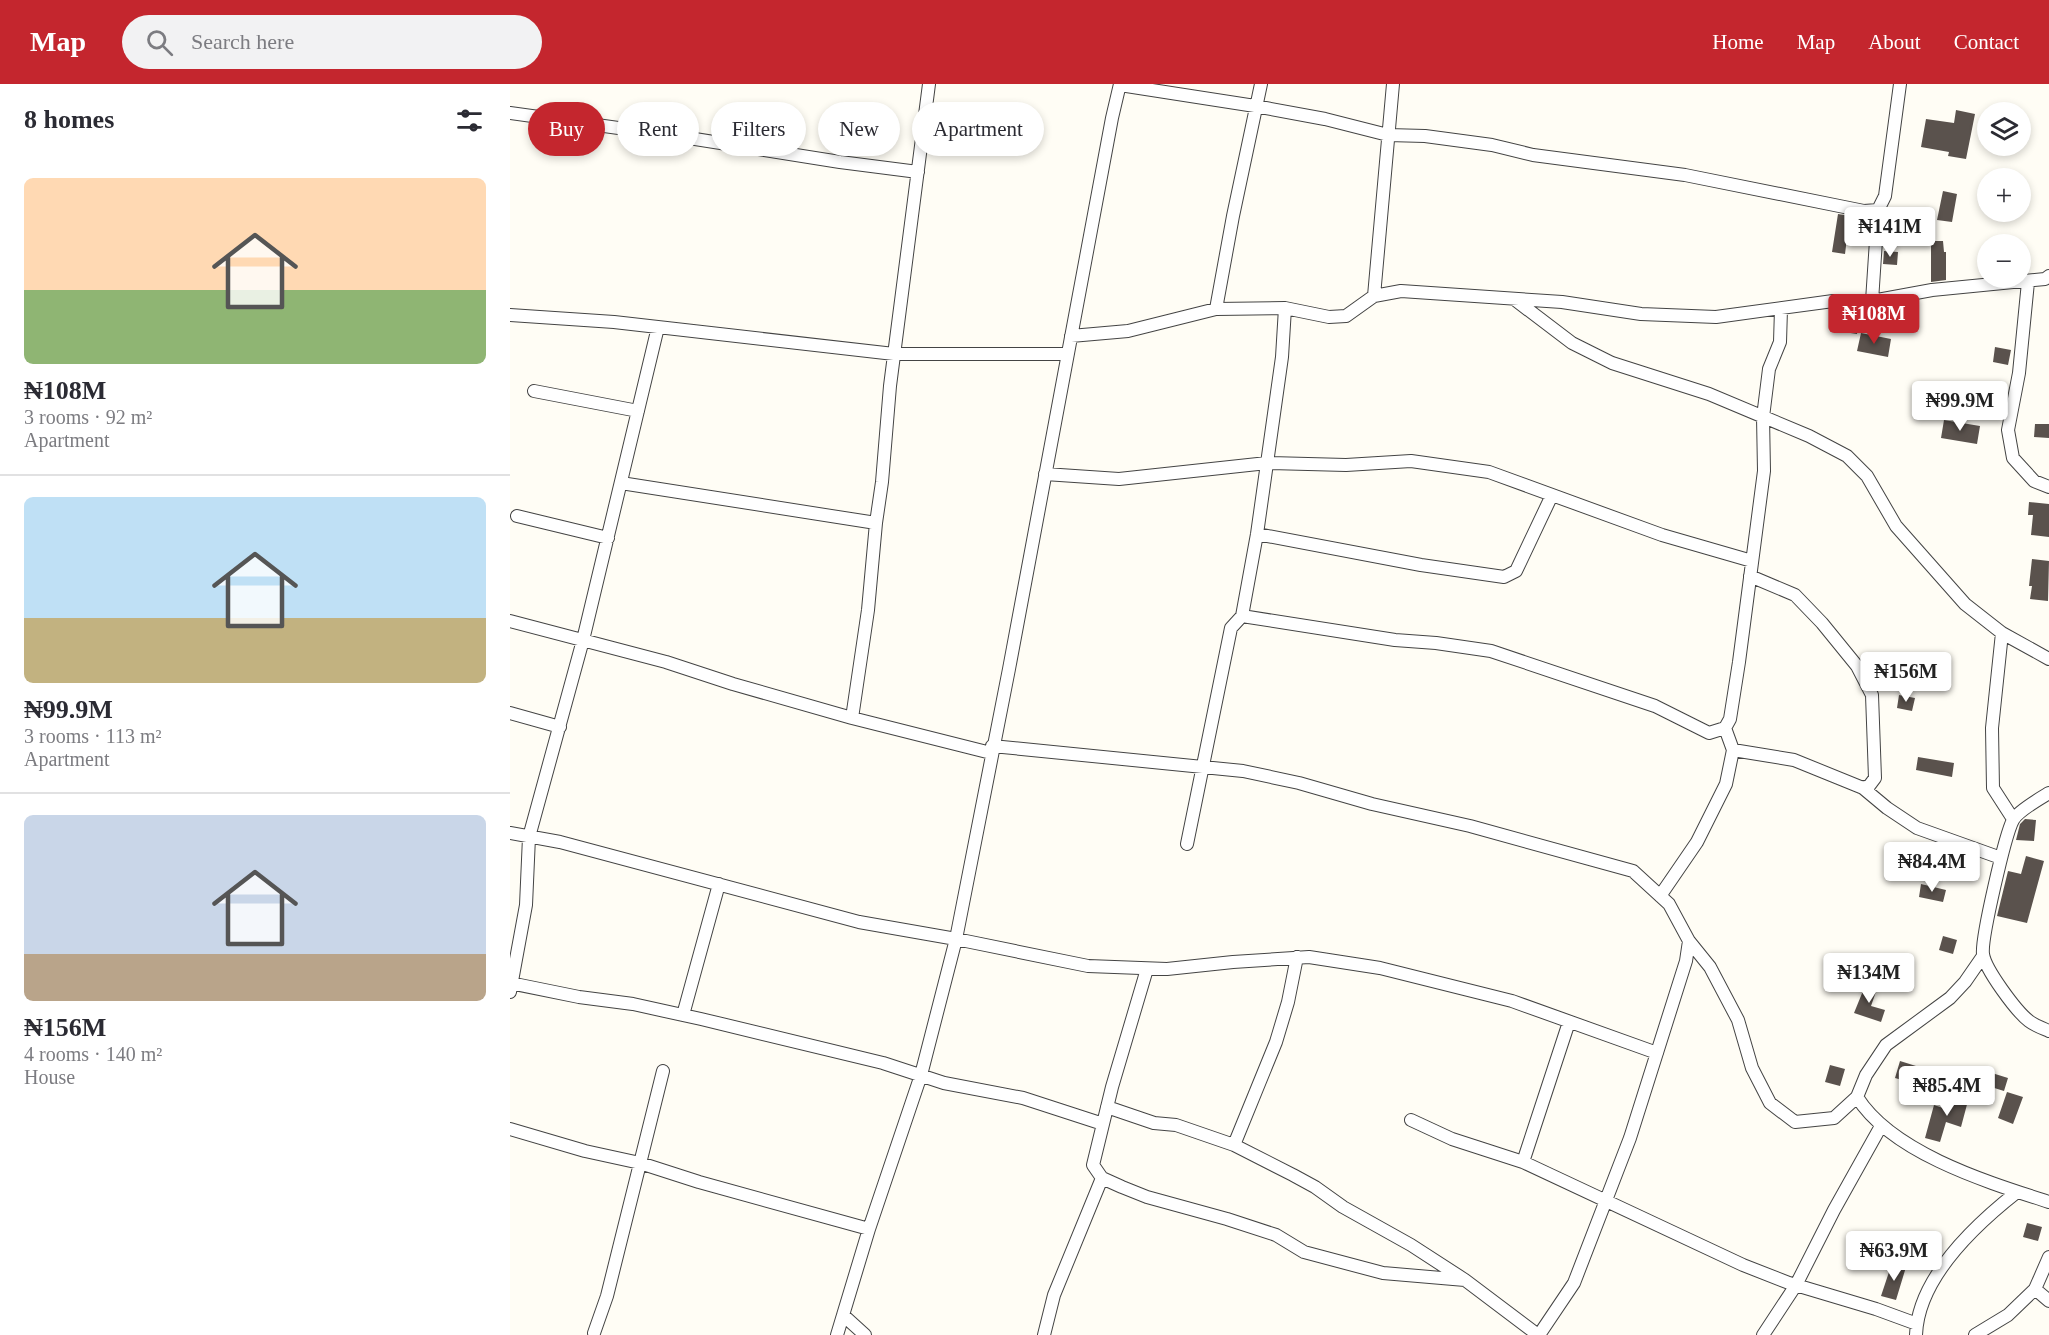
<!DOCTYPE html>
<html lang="en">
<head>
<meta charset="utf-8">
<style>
  body { margin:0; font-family:Georgia,serif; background:#f2f2f3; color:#2b2b33; height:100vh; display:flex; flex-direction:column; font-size:22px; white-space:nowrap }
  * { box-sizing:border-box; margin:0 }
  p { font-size:20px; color:#7c7c81 }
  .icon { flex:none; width:33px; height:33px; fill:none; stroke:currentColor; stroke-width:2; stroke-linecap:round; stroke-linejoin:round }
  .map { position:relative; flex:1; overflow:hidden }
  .panel { display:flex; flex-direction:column; background:#fff; width:510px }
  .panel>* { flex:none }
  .guide { position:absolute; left:18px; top:18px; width:570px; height:54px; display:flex; gap:12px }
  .buttons { position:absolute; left:1467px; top:18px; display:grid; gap:12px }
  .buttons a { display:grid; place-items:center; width:54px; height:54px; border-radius:50%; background:#fff; box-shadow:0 3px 9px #0003; font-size:30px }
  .price { position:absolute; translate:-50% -51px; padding:0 14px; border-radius:6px; background:#fff; color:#222; font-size:20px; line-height:39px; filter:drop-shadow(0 2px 3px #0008) }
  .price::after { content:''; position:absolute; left:50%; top:36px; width:18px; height:14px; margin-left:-9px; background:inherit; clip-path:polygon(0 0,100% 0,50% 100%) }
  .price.selected { background:#c4262e; color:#fff }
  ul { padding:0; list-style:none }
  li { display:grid; align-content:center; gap:12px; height:318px; padding:0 24px }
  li+li { border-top:2px solid #e1e1e2 }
  li span { display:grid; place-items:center; height:186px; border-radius:9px; color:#555 }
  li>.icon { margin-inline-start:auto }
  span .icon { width:108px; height:108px; fill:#fffc; stroke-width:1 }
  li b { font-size:26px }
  h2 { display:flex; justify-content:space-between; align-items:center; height:72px; padding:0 24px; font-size:26px }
  .pill { padding:0 21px; border-radius:27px; background:#fff; box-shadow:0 3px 9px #0003; font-size:21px; line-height:54px }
  .pill.selected { background:#c4262e; color:#fff }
  header { display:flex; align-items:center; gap:36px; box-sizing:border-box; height:84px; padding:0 30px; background:#c4262e; color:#fff }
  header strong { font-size:28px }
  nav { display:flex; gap:33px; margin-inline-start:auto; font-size:21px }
  .search { width:420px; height:54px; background:#f2f2f3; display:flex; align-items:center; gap:15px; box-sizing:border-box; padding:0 21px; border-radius:33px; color:#7c7c81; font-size:22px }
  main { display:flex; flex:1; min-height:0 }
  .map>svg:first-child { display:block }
  .building { fill:#5a524d }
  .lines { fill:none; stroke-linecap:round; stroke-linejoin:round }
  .street-casing { stroke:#444; stroke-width:14 }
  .street { stroke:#fff; stroke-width:12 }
</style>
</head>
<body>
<header>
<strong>Map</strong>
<div class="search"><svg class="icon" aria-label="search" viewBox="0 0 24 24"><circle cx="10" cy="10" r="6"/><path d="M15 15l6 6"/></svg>Search here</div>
<nav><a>Home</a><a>Map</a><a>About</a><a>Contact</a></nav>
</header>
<main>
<section class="panel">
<h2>8 homes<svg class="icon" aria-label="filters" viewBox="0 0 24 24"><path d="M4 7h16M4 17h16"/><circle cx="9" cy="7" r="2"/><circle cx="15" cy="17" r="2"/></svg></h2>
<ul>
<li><span style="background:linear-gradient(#ffd9b3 60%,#8fb573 0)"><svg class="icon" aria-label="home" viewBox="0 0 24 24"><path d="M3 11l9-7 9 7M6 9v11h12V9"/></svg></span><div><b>₦108M</b><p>3 rooms · 92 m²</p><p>Apartment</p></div></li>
<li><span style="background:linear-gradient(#bfe0f5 65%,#c2b280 0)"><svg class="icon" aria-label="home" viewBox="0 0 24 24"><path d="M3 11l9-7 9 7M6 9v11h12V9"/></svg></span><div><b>₦99.9M</b><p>3 rooms · 113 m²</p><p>Apartment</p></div></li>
<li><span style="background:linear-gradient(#c9d6e8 75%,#b9a48a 0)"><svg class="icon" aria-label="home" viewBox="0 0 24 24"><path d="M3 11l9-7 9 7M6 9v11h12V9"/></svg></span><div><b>₦156M</b><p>4 rooms · 140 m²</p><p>House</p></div></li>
</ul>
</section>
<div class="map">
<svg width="1539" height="1251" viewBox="0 0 1539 1251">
  <rect width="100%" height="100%" fill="#fffdf5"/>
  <path class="building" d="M1446,26l19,4 -9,45 -18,-3 1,-4 -28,-5 5,-28 28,4z
    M1433,107l14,3 -5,28 -15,-2z
    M1328,130l31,5 -2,23 -20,-4 -2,16 -13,-2z
    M1394,139l13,1 -2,17 -12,-1z
    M1421,157h12l1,11h2v28l-15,2z
    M1374,167l14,1 -1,13 -14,-1z
    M1337,234l12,2 -2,14 -13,-2z
    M1351,249l30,6 -3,18 -31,-6z
    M1485,263l16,3 -3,15 -15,-3z
    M1434,336l36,6 -3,18 -36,-6z
    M1525,340h14v14l-15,-1z
    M1519,418l20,2v33l-18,-2 2,-20h-5z
    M1522,475l17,2 -1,40 -18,-2 2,-13h-3z
    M1389,611l16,3 -3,13 -15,-3z
    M1408,673l36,6 -2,14 -36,-7z
    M1515,735l11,1 -2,21 -18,-1 4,-16z
    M1516,772l18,5 -17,62 -30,-7 11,-45 13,3z
    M1394,778l22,5 -3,13 -22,-5z
    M1411,800l25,6 -3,12 -24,-5z
    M1433,852l14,4 -4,14 -14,-4z
    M1357,897l11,5 -7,20 14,4 -4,12 -27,-9z
    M1390,977l32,10 -5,16 -32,-9z
    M1320,981l15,4 -5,17 -15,-4z
    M1469,985l29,9 -4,13 -29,-9z
    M1444,1008l15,5 -8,30 -15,-5 -6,20 -15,-4 9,-33 15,5z
    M1497,1008l16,5 -10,27 -15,-6z
    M1517,1139l15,4 -4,14 -15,-4z
    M1382,1179l14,4 -10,33 -15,-4z"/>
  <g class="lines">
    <defs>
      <path id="street" d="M610,1l135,21 70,13 63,16 37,1 67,9 41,10 152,20 179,36 14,-1
        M0,29l166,23 164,26 78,10
        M1518,198l-9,91 -11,57 5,28 21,23 15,6
        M864,212l19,-212
        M1004,215l58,44 40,20 97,31 100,42 38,20 20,20 29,50 69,78 37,29 47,26
        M1362,217l6,-91 7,-14 15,-112
        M706,225l17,-93 28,-132
        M0,231l104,7 280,32h174
        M561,252l57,-5 88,-22 69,-1 44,9 17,-1 28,-20 27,-5 161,11 79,12 75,3 117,-16h39l60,-11 113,-11 4,-3
        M24,307l104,20
        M535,390l74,5 148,-16 79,2 65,-4 78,11 173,63 90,26
        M111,399l255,40 6,-41 8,-96 39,-302
        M7,432l91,22
        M747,450l164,31 83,12 12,-6 36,-76
        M1240,492l45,19 27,28 35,43 15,29 3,83 -6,8 -6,2
        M732,532l153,24 41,3 55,8 164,55 54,27 16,-5 5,-9 9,-57 25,-191 -1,-54 6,-48 11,-27 1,-33
        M0,537l156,41 67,22 119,34 139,35
        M1492,549l-10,95 1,60 20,31
        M0,629l50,14
        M342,634l16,-108 8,-87
        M482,662l251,25 56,12 73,21 98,22 163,45 36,33 20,37 -3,20 -56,177 -56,145 -35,52
        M1223,666l61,10 69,28 24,20 30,20 84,30
        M1539,709c-10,6 -31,18 -36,27 -8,15 -32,119 -30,134 2,15 33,57 46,67 5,4 13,7 20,10
        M0,749l50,9 299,80 97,17 132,27 79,3 66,-7 76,-5 71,11 132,33 145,52
        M677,760l44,-216 11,-12 15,-82 25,-177 3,-49
        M1150,812l37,-54 29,-58 7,-34 -8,-22
        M1179,857l21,26 28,53 14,48 18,35 25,19 39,-4 23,-21 9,-22 20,-30 64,-47 15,-16 18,-26
        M637,885l-35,118 -19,78 9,13 20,9 25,10 80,22 49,16 28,17 79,21 82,7
        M0,899l69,14 54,7 68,15 182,44 61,20 79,15 80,26
        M0,908l16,-87 3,-68 54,-197 75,-313
        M173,931l36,-131
        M1347,1013c35,56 130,85 192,105
        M597,1023l47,16 22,2 58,20 59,30 22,12 28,20 68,38 54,35 73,55
        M901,1036l41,19 71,23 220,103 46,18 87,26 41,15
        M0,1045l75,22 55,12 59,19 170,47
        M724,1061l42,-103 12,-40 9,-45
        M1013,1078l46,-140
        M1525,1205l14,12
        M333,1231l22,20
        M84,1249l13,-37 56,-225
        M327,1251l32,-106 52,-154 35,-136 53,-270 103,-551 8,-34
        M534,1251l10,-40 48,-117
        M1253,1251l33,-50 38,-75 47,-84
        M1406,1251c2,-57 59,-110 101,-143
        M1465,1251l33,-20 27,-26 14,-32"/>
    </defs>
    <use href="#street" class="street-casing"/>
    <use href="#street" class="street"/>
  </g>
</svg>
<div class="buttons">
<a><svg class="icon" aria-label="layers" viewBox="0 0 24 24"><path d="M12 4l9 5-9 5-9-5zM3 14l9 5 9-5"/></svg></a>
<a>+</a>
<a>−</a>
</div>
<b class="price" style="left:1380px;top:174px">₦141M</b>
<b class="price selected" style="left:1364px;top:261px">₦108M</b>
<b class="price" style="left:1450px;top:348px">₦99.9M</b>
<b class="price" style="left:1396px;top:619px">₦156M</b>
<b class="price" style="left:1422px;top:809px">₦84.4M</b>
<b class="price" style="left:1359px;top:920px">₦134M</b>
<b class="price" style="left:1437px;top:1033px">₦85.4M</b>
<b class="price" style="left:1384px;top:1198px">₦63.9M</b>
<div class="guide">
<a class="pill selected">Buy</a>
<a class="pill">Rent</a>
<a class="pill">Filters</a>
<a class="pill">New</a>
<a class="pill">Apartment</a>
</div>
</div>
</main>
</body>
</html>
